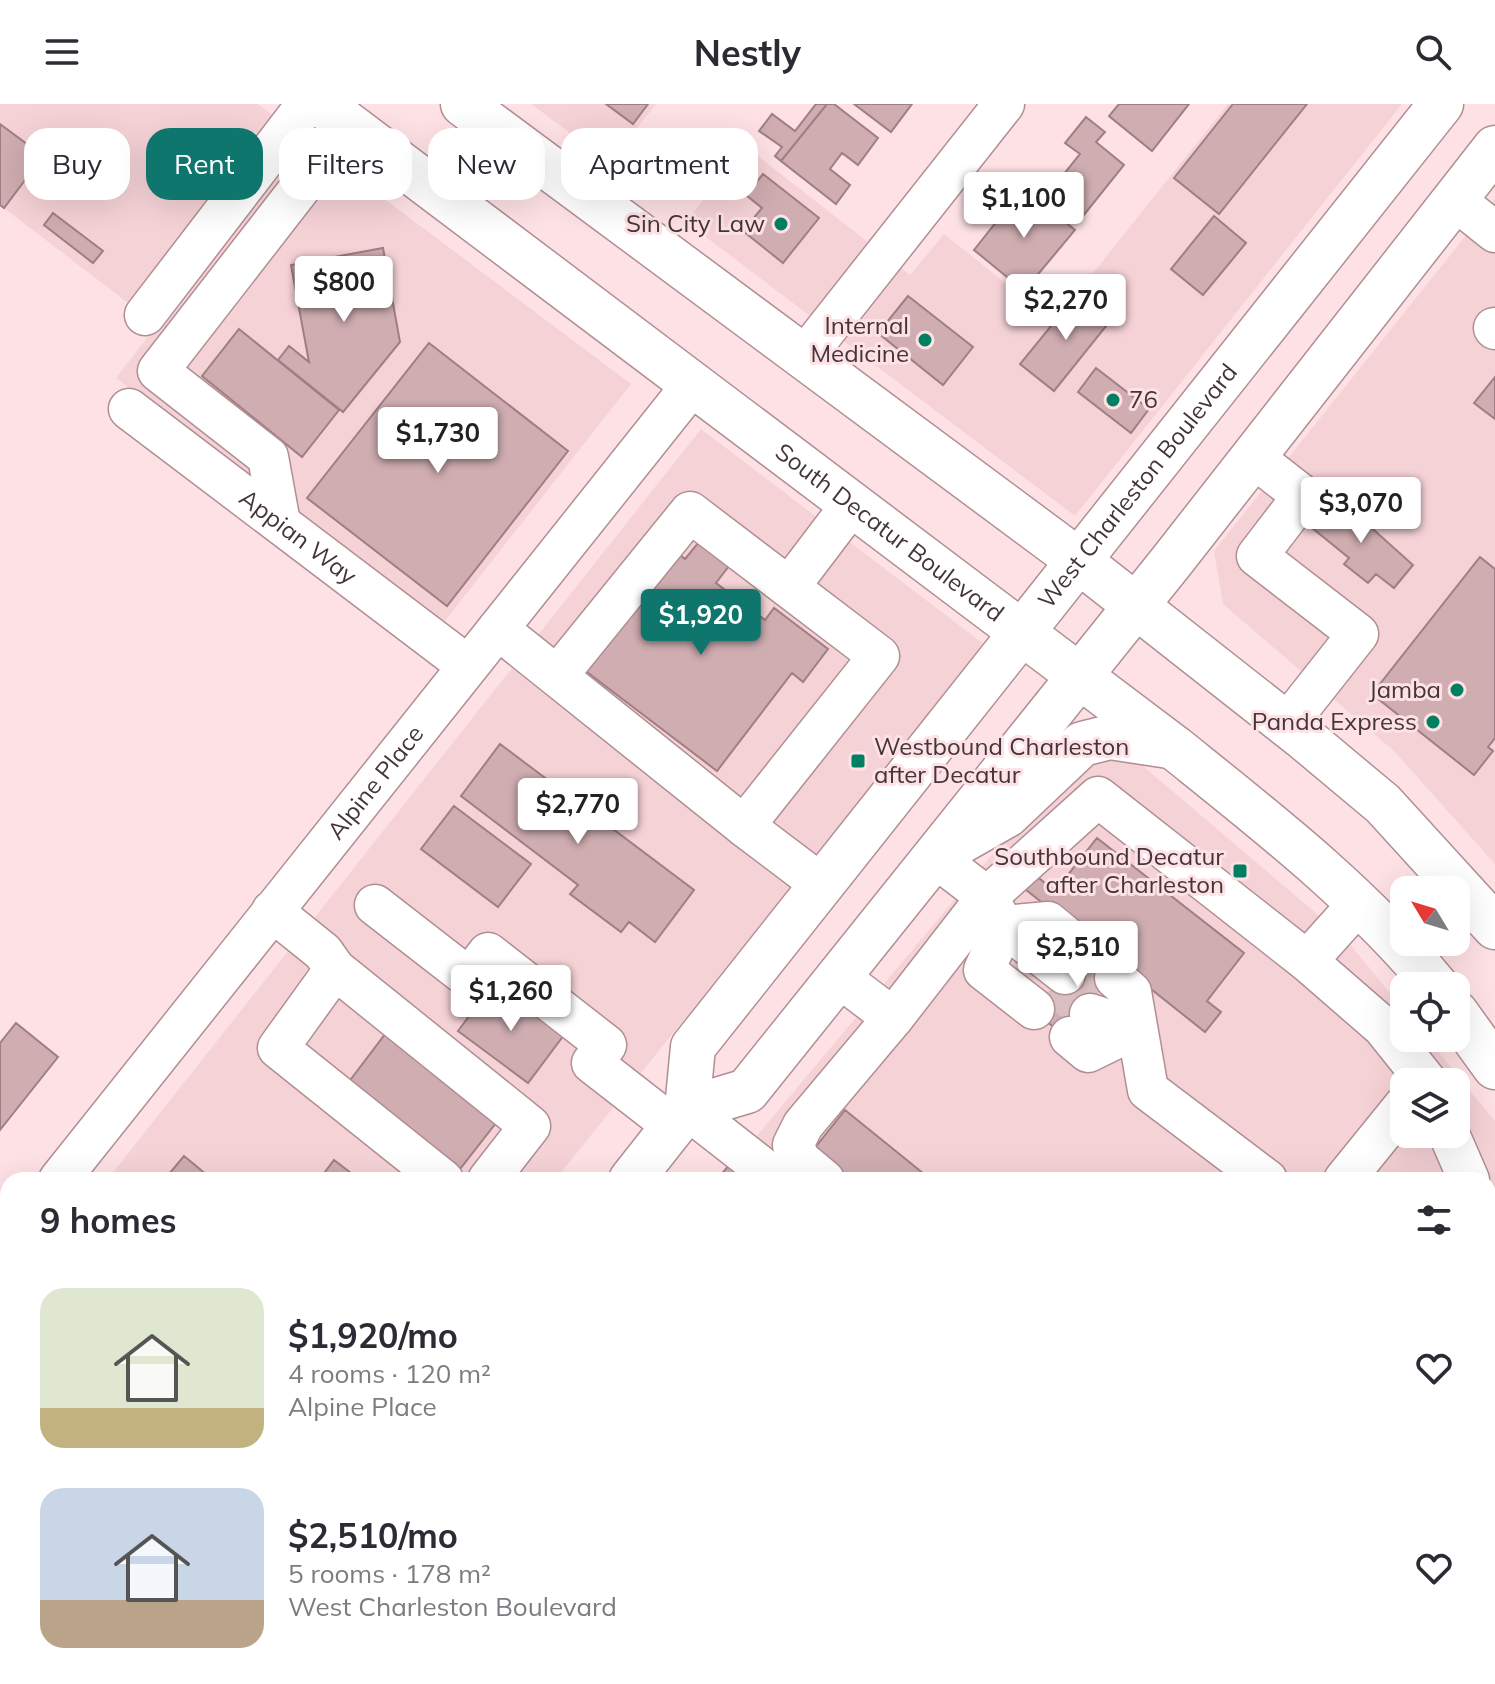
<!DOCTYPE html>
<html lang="en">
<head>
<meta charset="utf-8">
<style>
  body { margin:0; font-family:Mulish,sans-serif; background:#f2f2f3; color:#2b2b33; height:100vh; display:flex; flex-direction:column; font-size:30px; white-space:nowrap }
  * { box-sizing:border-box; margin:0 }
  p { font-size:26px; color:#7c7c81 }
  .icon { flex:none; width:44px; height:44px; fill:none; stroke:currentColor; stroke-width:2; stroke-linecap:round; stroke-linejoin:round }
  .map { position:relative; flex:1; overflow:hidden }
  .panel { position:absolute; left:0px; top:1068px; width:1496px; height:512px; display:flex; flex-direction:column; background:#fff; border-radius:24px 24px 0 0; box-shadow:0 8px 32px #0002 }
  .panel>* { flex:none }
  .banner { position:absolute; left:24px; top:24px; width:800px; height:72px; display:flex; gap:16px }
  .needle { width:52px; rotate:308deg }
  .buttons { position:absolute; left:1390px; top:772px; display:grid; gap:16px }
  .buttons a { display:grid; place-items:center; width:80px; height:80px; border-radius:16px; background:#fff; box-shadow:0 8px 32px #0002; font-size:40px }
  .price { position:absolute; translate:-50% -68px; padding:0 18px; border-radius:8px; background:#fff; color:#222; font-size:26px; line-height:52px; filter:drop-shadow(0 2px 4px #0008) }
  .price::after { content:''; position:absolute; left:50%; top:48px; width:24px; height:18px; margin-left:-12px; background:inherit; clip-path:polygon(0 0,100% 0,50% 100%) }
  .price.active { background:#0f766e; color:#fff }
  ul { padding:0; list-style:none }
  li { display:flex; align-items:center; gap:24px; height:200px; padding:0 40px }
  li span { display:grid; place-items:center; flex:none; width:224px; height:160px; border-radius:24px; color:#555 }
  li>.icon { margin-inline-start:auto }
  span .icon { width:96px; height:96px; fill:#fffc; stroke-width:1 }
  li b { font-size:34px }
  h2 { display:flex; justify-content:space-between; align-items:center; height:96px; padding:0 40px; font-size:34px }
  .tag { padding:0 28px; border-radius:24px; background:#fff; box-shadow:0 8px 32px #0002; font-size:28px; line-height:72px }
  .tag.active { background:#0f766e; color:#fff }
  header { display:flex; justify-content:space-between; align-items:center; height:104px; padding:0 40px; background:#fff; font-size:36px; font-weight:700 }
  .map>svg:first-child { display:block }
  .built { fill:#f5d2d6; fill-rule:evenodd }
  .building { fill:#cfadb1; stroke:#9f7f84; stroke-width:2 }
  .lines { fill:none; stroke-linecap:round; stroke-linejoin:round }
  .minor-tunnel { stroke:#d9bfc2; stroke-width:40; stroke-dasharray:40 20; stroke-linecap:butt }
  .minor-casing { stroke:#b08f94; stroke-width:43 }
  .major-casing { stroke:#b08f94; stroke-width:47 }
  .minor { stroke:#fff; stroke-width:40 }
  .major { stroke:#fff; stroke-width:44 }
  .poi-dot { fill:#008061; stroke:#fee1e5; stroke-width:3 }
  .labels { text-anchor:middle; stroke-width:6; stroke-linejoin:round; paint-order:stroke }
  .poi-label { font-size:24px; fill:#443638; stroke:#fee1e5; text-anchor:end }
  .street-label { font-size:24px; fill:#443638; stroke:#fee1e5 }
</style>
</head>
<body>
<header><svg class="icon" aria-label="menu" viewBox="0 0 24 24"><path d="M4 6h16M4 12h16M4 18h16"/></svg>Nestly<svg class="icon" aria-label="search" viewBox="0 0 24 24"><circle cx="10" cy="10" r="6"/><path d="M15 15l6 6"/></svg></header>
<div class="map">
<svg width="1495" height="1580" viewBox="0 0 1495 1580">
  <rect width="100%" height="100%" fill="#fee1e5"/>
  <path class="built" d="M0,0h258l373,280 -190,242 -325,-248 41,-53 -157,-120z
    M531,0h125l-46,59z
    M1228,0h174l-327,412 -389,-294 59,-76 165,129 34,-41 110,88z
    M1495,95v665l-100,-112 -172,-148 -9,-53z
    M701,325l284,216 -430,535h-448z
    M1123,645l220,187 61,74v28h23l68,83v563h-379l-9,-8h381v-496h-768l291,-348 69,-71zM1404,978h52v52h-52z
    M8,1201v371h845l-6,8h-847v-369z"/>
  <path class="building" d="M606,0h42l-15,20z
    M816,0h11l-46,57 -6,-5 7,-9 -23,-16 13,-17 23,17z
    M827,0h7l44,34 -20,27 -16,-12 -12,16 20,16 -14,19 -55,-43z
    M854,0h58l-21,28z
    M1119,0h70l-37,47 -43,-35z
    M1233,0h74l-88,110 -45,-36z
    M1086,13l19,15 -9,10 28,23 -41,51 -32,-26 29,-36 -15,-11z
    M0,20l43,32 -39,52 -4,-3z
    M763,70l56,44 -36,45 -40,-32 19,-23 -16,-13z
    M1023,84l52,42 -51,61 -50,-41z
    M53,109l50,38 -10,12 -49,-38z
    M1214,112l32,27 -43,52 -32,-26z
    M383,144l17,94 -57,70 -65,-52 11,-14 20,16 -18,-97z
    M1078,189l33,27 -57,71 -34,-27z
    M908,192l65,51 -30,38 -65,-52z
    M239,225l100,81 -37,47 -100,-81z
    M429,239l139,108 -121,155 -140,-108z
    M1096,264l53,41 -18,24 -53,-41z
    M1495,273v42l-21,-16z
    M1336,392l77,69 -19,23 -18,-14 -8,9 -24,-19 5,-6 -38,-31z
    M698,439l31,23 -13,17 49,37 9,-12 54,41 -25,33 -11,-9 -75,98 -134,-102 91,-119 11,9z
    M1480,453l15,12v169l-7,9 5,4 -19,24 -102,-81z
    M500,640l194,146 -39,52 -26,-20 -8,10 -51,-38 8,-9 -117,-89z
    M454,702l77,58 -33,43 -77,-58z
    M1097,734l147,115 -37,48 14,11 -16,20 -180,-143 10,-14 20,16z
    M1093,839l26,21 -55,71 -27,-21z
    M494,879l70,52 -36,48 -70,-52z
    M16,919l42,34 -58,73v-87z
    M389,925l59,45 -6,7 54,42 -36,46 -112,-86z
    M845,1006l84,68 -1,2h-87l-31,-26z
    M737,1051l31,25h-51z
    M184,1052l29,24h-49z
    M334,1056l26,20h-41z
    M0,1327l8,6v89l-8,-7z
    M0,1474l8,6v92h15l-6,8h-17z
    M1488,1494l7,6v37l-7,8z
    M79,1572h45l-6,8h-45z
    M677,1572h24l-7,8h-6z
    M874,1572h35l7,6 4,-6 61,2 -5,6h-108z
    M1187,1572h274l-7,8h-257z"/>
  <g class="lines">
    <path class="minor-tunnel" d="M1074,856l37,30
      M1054,881l36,29"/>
    <defs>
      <g id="minor">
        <path d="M1455,96l40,32"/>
        <path d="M145,211l162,-211"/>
        <path d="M1494,224l1,1"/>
        <path d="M805,252l199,-252"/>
        <path id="s1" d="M129,305l339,257"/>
        <path d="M1253,353l50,39 -46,60 101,78 -71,90"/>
        <path d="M280,419l-12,-66 -110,-86 191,-246"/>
        <path d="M789,483l63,-83"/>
        <path d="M498,525l246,197 135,-170 -189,-144 -133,164"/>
        <path d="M744,722l78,59"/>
        <path d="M935,753l52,40 17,29 61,48"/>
        <path d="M375,801l94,73 19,-25 118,92 -14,18 81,63"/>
        <path d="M272,807l51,41 12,17 195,157 -42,54"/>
        <path d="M1004,822l-20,44 50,39"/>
        <path d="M1004,822l44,-4 35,29"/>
        <path d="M1307,857l52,-58"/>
        <path d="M335,865l-57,79 165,132"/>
        <path d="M839,873l54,41"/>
        <path d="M1115,874l16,14 17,98 119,90"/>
        <path d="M1090,910l45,15"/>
        <path d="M1070,933l18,15 47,-23"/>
        <path d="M687,1005l91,71"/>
        <path d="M1449,1030l20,46"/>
        <path id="s2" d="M59,1076l634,-796"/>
        <path d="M824,1076l-24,-20 -7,-15 10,-20 90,-107 94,-121 111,-100 209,164 76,66 44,55"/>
        <path d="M1344,1076l60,-74"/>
        <path d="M1488,1118l7,16"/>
        <path d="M0,1150l8,-10"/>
        <path d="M0,1446l8,6"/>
        <path d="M1488,1456l7,5"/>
        <path d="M1059,1572l10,8"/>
        <path d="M1160,1572l10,8"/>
        <path d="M44,1580l7,-8"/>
        <path d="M562,1580l6,-8"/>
        <path d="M828,1580l7,-8"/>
      </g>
      <g id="major">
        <path id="s3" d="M321,0l854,644c92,74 185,146 261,238"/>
        <path d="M463,0l616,457 225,177 79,66 112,123"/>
        <path d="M956,740l51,-29 75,-71 28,-7 59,9"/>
        <path d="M1456,909l39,54"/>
        <path id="s4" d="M687,1005l6,-62 748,-943"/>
        <path d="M631,1076l56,-71 60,-18 424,-529 324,-414"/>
        <path d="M231,1580l6,-8"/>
      </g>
    </defs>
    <use href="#minor" class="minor-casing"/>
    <use href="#major" class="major-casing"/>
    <use href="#minor" class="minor"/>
    <use href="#major" class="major"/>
  </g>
  <g class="poi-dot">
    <circle cx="781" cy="120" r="8"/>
    <circle cx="925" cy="236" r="8"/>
    <circle cx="1113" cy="296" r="8"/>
    <circle cx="1457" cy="586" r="8"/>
    <circle cx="1433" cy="618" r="8"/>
    <rect x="850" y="649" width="16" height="16" rx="4"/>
    <rect x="1232" y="759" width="16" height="16" rx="4"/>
  </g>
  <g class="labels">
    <g class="poi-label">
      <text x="765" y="128">Sin City Law</text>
      <text x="909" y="230">Internal<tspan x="909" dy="28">Medicine</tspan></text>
      <text x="1129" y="304" text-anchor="start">76</text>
      <text x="1441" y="594">Jamba</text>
      <text x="1417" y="626">Panda Express</text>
      <text x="874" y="651" text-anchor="start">Westbound Charleston<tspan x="874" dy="28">after Decatur</tspan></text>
      <text x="1224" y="761">Southbound Decatur<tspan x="1224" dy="28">after Charleston</tspan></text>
    </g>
    <g class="street-label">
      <text dy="8" stroke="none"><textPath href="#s4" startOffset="778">West Charleston Boulevard</textPath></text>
      <text dy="8" stroke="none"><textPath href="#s3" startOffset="712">South Decatur Boulevard</textPath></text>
      <text dy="8" stroke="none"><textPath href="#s1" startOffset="212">Appian Way</textPath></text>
      <text dy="8" stroke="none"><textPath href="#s2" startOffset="508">Alpine Place</textPath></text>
    </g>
  </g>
</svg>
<div class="buttons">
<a><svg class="needle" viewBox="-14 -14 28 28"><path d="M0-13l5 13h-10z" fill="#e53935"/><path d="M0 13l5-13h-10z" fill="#7c7c81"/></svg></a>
<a><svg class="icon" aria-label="locate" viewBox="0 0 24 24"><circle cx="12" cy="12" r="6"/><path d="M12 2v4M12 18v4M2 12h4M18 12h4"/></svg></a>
<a><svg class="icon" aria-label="layers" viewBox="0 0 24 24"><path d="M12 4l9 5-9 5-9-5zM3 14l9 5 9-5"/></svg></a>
</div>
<b class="price" style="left:1024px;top:136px">$1,100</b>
<b class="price" style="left:344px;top:220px">$800</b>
<b class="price" style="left:1066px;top:238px">$2,270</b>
<b class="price" style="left:438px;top:371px">$1,730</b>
<b class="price" style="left:1361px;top:441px">$3,070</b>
<b class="price active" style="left:701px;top:553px">$1,920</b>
<b class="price" style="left:578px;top:742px">$2,770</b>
<b class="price" style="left:1078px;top:885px">$2,510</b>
<b class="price" style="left:511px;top:929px">$1,260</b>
<div class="banner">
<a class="tag">Buy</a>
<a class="tag active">Rent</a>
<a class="tag">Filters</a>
<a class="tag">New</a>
<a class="tag">Apartment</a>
</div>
<section class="panel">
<h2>9 homes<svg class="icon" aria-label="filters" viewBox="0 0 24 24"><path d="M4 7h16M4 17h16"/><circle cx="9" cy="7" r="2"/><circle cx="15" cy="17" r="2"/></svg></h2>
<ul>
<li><span style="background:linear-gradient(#dfe7d0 75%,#c2b280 0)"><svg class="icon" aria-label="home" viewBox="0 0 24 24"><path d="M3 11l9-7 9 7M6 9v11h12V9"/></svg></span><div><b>$1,920/mo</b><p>4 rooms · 120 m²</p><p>Alpine Place</p></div><svg class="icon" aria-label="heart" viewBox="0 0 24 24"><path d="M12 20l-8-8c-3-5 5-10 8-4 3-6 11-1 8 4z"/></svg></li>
<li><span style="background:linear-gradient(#c9d6e8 70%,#b9a48a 0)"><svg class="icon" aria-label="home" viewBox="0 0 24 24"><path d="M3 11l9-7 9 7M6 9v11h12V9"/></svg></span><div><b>$2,510/mo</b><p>5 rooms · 178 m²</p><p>West Charleston Boulevard</p></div><svg class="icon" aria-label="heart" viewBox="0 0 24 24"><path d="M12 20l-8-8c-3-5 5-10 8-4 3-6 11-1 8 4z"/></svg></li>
</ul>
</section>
</div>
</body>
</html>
